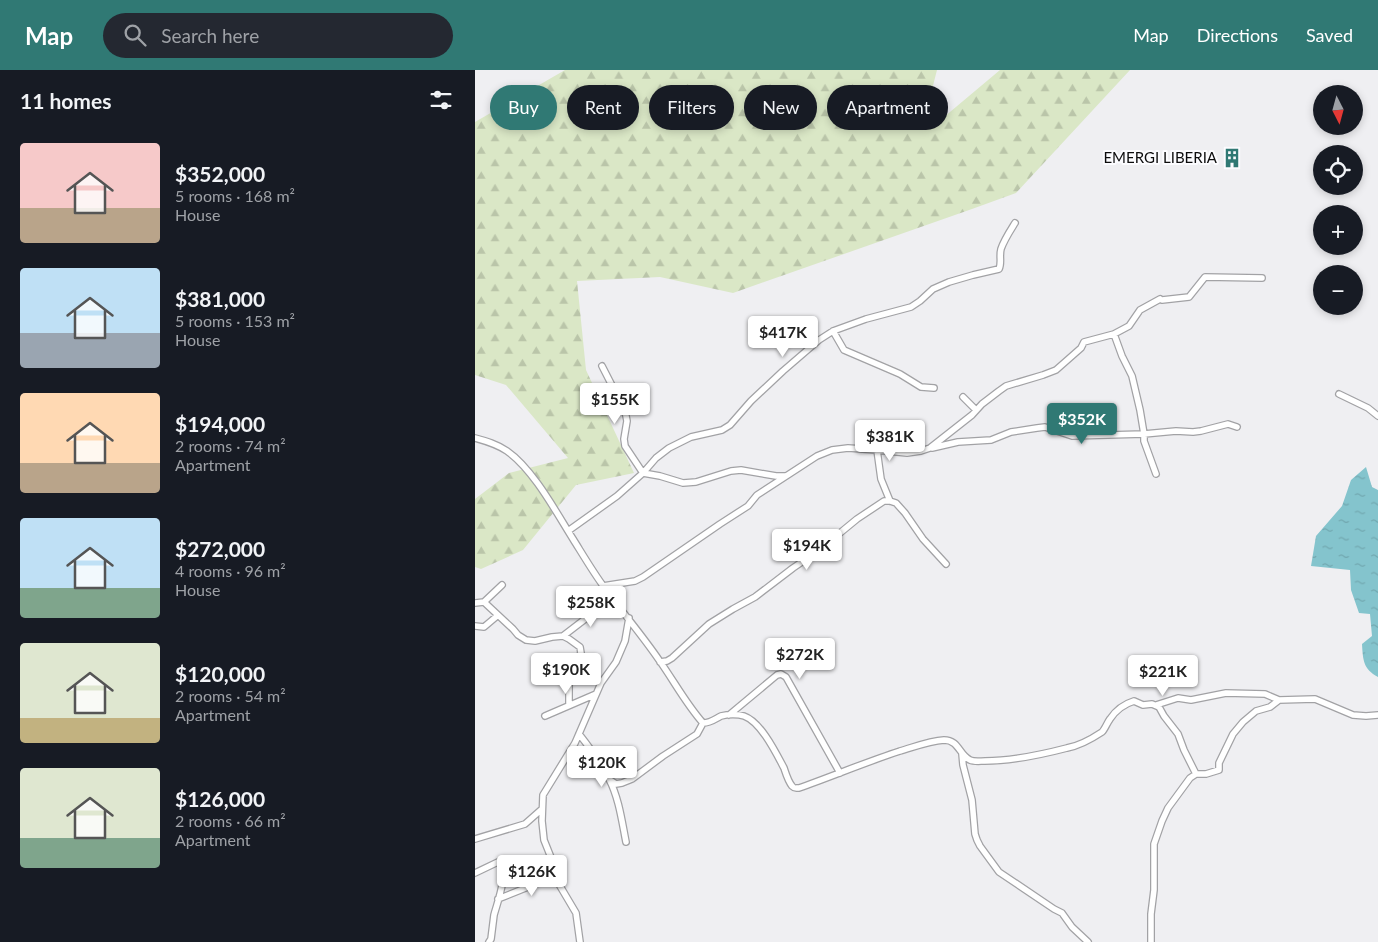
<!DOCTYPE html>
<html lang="en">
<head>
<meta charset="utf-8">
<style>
  body { margin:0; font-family:Lato,sans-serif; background:#242831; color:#f1f3f6; height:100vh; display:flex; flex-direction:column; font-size:19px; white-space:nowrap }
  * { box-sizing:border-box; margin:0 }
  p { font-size:16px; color:#9ea1a6 }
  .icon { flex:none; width:28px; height:28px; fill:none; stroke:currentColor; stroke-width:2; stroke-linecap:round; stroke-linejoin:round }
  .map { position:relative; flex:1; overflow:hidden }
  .details { display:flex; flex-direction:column; background:#171b24; width:475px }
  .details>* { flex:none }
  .top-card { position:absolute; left:15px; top:15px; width:475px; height:45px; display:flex; gap:10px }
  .needle { width:32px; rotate:174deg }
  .buttons { position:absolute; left:838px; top:15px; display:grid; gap:10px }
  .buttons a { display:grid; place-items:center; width:50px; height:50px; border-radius:50%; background:#171b24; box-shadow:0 2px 8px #0003; font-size:25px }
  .price { position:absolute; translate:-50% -42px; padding:0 11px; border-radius:5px; background:#fff; color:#222; font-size:16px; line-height:32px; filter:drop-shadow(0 1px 2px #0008) }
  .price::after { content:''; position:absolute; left:50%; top:30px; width:15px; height:11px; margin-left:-8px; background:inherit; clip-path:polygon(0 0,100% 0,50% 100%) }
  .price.active { background:#307974; color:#fff }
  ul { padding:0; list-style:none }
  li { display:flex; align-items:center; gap:15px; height:125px; padding:0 20px }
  li span { display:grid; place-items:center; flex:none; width:140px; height:100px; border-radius:5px; color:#555 }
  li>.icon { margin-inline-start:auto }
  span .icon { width:60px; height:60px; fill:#fffc; stroke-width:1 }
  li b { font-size:21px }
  h2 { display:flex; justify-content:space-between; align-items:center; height:60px; padding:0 20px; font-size:21px }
  .tag { padding:0 18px; border-radius:22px; background:#171b24; box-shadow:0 2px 8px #0003; font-size:18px; line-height:45px }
  .tag.active { background:#307974; color:#fff }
  header { display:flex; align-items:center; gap:30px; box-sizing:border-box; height:70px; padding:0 25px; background:#307974; color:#fff }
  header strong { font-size:24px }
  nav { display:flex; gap:28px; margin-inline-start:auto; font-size:18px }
  .search { width:350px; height:45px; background:#242831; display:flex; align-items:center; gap:12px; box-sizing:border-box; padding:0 18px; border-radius:28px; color:#9ea1a6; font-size:19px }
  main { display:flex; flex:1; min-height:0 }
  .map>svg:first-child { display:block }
  .forest { fill:url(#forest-firs) }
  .water { fill:url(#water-ripples) }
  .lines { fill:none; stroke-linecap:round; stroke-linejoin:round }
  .minor-casing { stroke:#a2a2a5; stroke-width:8 }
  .minor { stroke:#fff; stroke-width:5.5 }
  .labels { text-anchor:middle; stroke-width:4; stroke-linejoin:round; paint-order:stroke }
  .poi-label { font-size:15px; fill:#0c0c0d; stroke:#fcfcff; text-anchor:end }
</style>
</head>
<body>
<header>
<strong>Map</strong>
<div class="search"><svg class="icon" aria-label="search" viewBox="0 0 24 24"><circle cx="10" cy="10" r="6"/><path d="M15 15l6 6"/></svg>Search here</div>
<nav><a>Map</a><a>Directions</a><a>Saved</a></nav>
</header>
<main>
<section class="details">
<h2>11 homes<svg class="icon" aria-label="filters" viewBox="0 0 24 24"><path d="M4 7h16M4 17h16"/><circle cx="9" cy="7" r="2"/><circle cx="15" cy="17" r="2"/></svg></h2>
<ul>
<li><span style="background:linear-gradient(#f6c9c9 65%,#b9a48a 0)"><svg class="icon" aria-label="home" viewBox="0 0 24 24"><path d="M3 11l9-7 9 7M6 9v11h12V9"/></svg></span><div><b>$352,000</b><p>5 rooms · 168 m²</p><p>House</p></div></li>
<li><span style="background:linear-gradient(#bfe0f5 65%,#9aa5b1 0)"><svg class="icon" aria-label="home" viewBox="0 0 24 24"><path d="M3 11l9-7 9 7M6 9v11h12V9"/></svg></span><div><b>$381,000</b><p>5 rooms · 153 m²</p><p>House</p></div></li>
<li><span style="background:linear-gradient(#ffd9b3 70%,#b9a48a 0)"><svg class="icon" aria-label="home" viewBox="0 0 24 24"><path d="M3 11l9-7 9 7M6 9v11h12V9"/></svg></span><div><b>$194,000</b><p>2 rooms · 74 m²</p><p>Apartment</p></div></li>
<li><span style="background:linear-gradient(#bfe0f5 70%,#7fa58c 0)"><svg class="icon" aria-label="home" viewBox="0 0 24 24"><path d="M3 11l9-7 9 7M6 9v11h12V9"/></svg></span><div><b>$272,000</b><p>4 rooms · 96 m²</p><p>House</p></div></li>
<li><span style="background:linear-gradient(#dfe7d0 75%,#c2b280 0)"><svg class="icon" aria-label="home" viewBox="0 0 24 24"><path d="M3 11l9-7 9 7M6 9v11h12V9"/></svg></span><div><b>$120,000</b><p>2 rooms · 54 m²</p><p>Apartment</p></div></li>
<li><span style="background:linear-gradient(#dfe7d0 70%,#7fa58c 0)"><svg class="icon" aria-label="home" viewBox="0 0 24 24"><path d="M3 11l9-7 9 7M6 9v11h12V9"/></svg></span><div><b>$126,000</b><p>2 rooms · 66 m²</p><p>Apartment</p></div></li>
</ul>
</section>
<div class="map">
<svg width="903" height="872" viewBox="0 0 903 872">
  <defs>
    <pattern id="forest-firs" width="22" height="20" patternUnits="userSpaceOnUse" patternTransform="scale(1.25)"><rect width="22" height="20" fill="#dae7c6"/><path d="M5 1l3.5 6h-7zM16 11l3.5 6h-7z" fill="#bac5a9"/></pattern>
    <pattern id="water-ripples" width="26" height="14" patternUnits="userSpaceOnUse" patternTransform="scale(1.25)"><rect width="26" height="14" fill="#84c4cd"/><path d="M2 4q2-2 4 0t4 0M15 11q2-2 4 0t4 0" fill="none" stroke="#71a7af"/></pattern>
  </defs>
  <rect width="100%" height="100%" fill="#efeff2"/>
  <path class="forest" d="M90,0h372l-10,39 17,8 56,-47h130l-114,123 -44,16 -239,84 -73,-16 -83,4 9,89 48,103 -58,12 -53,65 -42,19 -6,-2v-68l34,-26 59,-15 -62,-73 -31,-10v-253z"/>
  <path class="water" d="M891,397l6,20 6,3v187c-15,-8 -15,-17 -16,-33l10,-8 -2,-22 -11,-1 -8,-23 -1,-20 -39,-4 5,-30 26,-30 9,-26z"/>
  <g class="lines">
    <defs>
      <path id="minor" d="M687,230l27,-3 16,-20 57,1
        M358,261l11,19 56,24 21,13 13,1
        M639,264l8,22 10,20 8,34 4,24v7l12,33
        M127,296l23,45 2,10 -3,18 1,7 18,27 17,3 23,7 13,-1 35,-11 10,-1 35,6h9
        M864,324l29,14 10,8
        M488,327l13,13
        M0,368c11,3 22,6 32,13 26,18 49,61 66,88 10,16 20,33 31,48 18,25 38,48 55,73 15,21 27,44 44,63 8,0 12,-4 18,-7 7,-2 17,-2 23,0 17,6 32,37 40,52 2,6 4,13 8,18 3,3 3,2 7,2 34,-12 67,-26 101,-37 14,-4 29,-10 44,-11 15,0 15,15 26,20 4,2 10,1 15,1 28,0 55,-6 82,-13 11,-2 26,-10 35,-16 3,-3 5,-9 8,-13 6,-9 14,-15 24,-18l9,4 9,-1 7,3 5,9 14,18 6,16 12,24
        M457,378l26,-6 33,-2 20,-8 26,-4 8,-1 27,9 72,-2 32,-3 17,1 8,-1 27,-7 9,3
        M402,380l4,29 9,22
        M93,461l49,-35 26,-23 13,-15 13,-10 22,-11 31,-7 8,-5 21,-24 32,-30 36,-31 14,-9 33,-12 45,-12 9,-6 13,-12 16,-7 24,-7 26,-6c3,-6 0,-13 2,-20 3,-9 9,-18 14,-26
        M128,516l32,-5 8,-4 77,-53 28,-18 9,-11 60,-39 15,-6 16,-2 29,2 30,3 14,-2 9,-3 42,-33 10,-11 17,-13 7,-5 37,-11 13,-5 25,-22 3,-6 30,-8 15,-8 11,-16 20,-11
        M9,532l18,-17
        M0,533l9,-1 29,27 5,6 8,5 9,1 17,-4 11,-1 6,3 11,8 1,6 -12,20v32
        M0,556l9,1 13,-11
        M88,566l43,-33
        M185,592l7,-1 5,-3 37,-34 24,-15 22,-12 38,-29 25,-17 39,-32 27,-18h6l6,2 9,10 18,26 23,25
        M681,635l22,-7 13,2 35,-7 39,1 14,6
        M254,645l48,-40 4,-1 5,3 54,96
        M70,646l51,-22
        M104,664c11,14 22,29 30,45 10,19 13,43 17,63
        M487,684l1,11 9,35 3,34 2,6 3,6 19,26 55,37 8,4 10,14 16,15
        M135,710l6,4 6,-1 10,-4 31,-23 34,-22 6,-11
        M0,769l50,-15 17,-15
        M0,803l25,-12c8,15 -2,39 -6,54 -1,8 -2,16 -3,24l-2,3
        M23,829l60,-24
        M105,872l-4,-29 -16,-27 -2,-11 -14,-35 -2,-19 1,-26 32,-52 26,-60 15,-21 9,-21 4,-23
        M676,872v-28l3,-24v-46l8,-23 6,-13 22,-30 6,-4h10l13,-4v-7l14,-29 10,-12 13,-11 14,-4 9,-7 36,-1 38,16 13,1 12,-1"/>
    </defs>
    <use href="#minor" class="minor-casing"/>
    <use href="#minor" class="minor"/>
  </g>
  <defs>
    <symbol id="building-bare" viewBox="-9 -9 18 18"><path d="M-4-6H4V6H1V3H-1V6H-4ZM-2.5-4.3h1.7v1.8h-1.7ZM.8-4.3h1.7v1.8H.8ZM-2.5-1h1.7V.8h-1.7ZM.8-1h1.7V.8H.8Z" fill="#307974" stroke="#fcfcff" stroke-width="2.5" paint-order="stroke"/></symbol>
  </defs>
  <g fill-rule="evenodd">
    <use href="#building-bare" x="743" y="74" width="28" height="28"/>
  </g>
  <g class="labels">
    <g class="poi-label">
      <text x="742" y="93">EMERGI LIBERIA</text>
    </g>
  </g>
</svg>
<div class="buttons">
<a><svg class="needle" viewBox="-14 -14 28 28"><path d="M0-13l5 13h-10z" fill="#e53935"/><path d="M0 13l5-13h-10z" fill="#9ea1a6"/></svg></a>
<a><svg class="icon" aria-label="locate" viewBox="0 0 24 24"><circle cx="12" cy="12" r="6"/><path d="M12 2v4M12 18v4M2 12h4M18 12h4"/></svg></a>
<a>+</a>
<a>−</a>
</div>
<b class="price" style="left:308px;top:288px">$417K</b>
<b class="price" style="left:140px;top:355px">$155K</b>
<b class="price active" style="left:607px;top:375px">$352K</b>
<b class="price" style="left:415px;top:392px">$381K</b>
<b class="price" style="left:332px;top:501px">$194K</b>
<b class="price" style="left:116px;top:558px">$258K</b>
<b class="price" style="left:325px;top:610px">$272K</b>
<b class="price" style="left:91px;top:625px">$190K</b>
<b class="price" style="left:688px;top:627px">$221K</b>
<b class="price" style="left:127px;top:718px">$120K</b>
<b class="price" style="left:57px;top:827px">$126K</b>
<div class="top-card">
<a class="tag active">Buy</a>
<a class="tag">Rent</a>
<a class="tag">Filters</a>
<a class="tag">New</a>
<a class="tag">Apartment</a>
</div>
</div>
</main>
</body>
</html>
